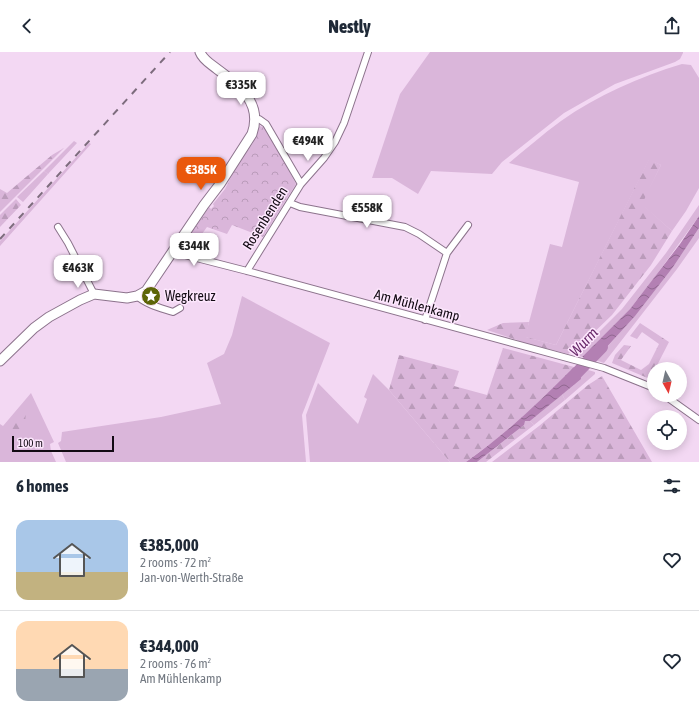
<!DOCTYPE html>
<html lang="en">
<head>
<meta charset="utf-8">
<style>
  body { margin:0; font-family:"Asap Condensed",sans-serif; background:#f2f2f3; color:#1f2937; height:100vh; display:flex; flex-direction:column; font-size:15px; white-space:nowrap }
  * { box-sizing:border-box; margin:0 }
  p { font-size:13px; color:#747a83 }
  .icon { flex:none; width:22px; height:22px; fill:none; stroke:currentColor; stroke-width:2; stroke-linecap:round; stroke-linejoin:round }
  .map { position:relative; height:410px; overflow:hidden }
  .sheet { display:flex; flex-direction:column; background:#fff; flex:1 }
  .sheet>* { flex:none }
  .needle { width:26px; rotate:172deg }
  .controls { position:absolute; left:647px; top:310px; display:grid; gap:8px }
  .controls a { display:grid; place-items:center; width:40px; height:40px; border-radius:50%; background:#fff; box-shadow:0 2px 10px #0003; font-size:20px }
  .scale { position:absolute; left:12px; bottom:10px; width:102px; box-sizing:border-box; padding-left:4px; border:2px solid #120a13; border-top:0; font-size:11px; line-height:14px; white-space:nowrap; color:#120a13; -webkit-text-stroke:3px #fde7fd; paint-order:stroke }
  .price { position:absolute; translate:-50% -34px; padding:0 9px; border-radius:8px; background:#fff; color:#222; font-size:13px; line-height:26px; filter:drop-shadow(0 1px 2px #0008) }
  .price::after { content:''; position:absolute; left:50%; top:24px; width:12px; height:9px; margin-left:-6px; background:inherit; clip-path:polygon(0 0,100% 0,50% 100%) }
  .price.current { background:#ea580c; color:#fff }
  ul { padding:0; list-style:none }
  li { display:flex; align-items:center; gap:12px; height:100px; padding:0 16px }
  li+li { border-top:1px solid #e0e1e3 }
  li span { display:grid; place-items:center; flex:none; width:112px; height:80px; border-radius:12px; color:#555 }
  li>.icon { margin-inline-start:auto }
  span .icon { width:48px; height:48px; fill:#fffc; stroke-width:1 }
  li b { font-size:17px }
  h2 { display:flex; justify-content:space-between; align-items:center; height:48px; padding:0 16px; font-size:17px }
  header { display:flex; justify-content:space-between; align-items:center; height:52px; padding:0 16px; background:#fff; font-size:18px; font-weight:800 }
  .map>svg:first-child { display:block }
  .grass { fill:#dab6da }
  .forest { fill:url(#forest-firs) }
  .park { fill:url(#park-crowns) }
  .water { fill:url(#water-waves) }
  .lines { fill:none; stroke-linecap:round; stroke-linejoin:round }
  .river { stroke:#b380b3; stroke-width:12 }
  .street-casing { stroke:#8c738c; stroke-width:8 }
  .secondary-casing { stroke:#8c738c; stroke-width:11 }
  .street { stroke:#fff; stroke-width:6 }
  .secondary { stroke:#fff; stroke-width:9 }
  .rail { stroke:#7d6c7d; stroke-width:2; stroke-dasharray:7 7; stroke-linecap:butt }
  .labels { text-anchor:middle; stroke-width:3; stroke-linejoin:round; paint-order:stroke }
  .street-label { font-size:14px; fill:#120a13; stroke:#fde7fd }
  .poi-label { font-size:14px; fill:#120a13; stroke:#fde7fd; text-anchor:start }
  .water-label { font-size:15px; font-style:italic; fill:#6a2c6c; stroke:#fde7fd }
</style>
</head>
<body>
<header><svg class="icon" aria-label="back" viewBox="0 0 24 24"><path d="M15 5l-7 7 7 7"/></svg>Nestly<svg class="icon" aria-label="share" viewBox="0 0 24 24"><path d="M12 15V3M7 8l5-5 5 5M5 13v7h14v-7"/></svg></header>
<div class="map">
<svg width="699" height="410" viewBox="0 0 699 410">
  <defs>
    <pattern id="forest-firs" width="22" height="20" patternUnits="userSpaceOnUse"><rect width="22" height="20" fill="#dab6da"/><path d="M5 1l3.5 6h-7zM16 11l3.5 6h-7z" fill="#ba9bba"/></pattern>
    <pattern id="park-crowns" width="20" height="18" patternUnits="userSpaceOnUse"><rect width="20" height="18" fill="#dab6da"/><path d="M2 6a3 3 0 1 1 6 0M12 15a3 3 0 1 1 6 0" fill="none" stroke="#ba9bba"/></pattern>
    <pattern id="water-waves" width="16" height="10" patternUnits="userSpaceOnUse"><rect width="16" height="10" fill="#b380b3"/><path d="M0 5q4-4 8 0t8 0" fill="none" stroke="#906790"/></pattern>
  </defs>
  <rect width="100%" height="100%" fill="#f3d8f3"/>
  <path class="grass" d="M430,0h253v1l-3,6 -5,3 -60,22 -51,29 -43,34 -19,15 -10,12 -61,-3 -13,23 -26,-16h-20l28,-84z
    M682,12l9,1 8,13v110l-13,23 -14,20 -31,-27 20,-39 -12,-5 -93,185 -31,-8 25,-93 12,3 17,-65 -70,-19c17,-14 34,-29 52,-42 37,-26 78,-44 121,-57z
    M89,91l2,1 -91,102v-5z
    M44,119l4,3 -25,28 -6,-5z
    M699,153v11l-47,65 -22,28 -48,48 -8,-3 22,-19 26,-26 44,-56z
    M699,176v10l-22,31 -73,94 -9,-3c39,-41 72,-85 104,-132z
    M242,244l88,47 -28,72 4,47h-240l-8,-19 3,-2 1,-9 99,-15 60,-13 -14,-41 17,-9 8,-19z
    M373,322l16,16 61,72h-140l-4,-47 12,-32 40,41 9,-25 -3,-2z
    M31,341l23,49 -4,2 1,7 5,11h-56v-38l3,2z
    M562,342l3,6 -31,25 -4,-4z"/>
  <path class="forest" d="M74,89l3,2 -29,31 -4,-3z
    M64,96l-64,64v-23l7,4 45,-38z
    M649,107l12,6 -19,39 30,27 -21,34 -39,50 -27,26 -17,13 -48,-12 -3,-2 -30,-10 16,-7 26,-1 -3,15 30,8z
    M16,147l5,6 -21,22v-12z
    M640,271l29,19 -19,37 -38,-16 3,-8 9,-10 7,1 -10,14 20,10 8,-6 10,-20 -17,-12 -5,7 -7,-3z
    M503,296l71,19 -40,40 -40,34 -28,21h-16l-61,-72 10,-35 60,16 -5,15 33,9z
    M585,317l10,3v2l-30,26 -3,-6 18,-15c0,-5 1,-7 5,-10z
    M602,324l50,86h-160l47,-36 49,-41z
    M24,355c3,10 2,17 -5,25l-11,-3 -2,-5z
    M527,368l3,1 4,4 -48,37h-9l47,-37v-4z"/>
  <path class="park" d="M260,74l6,2 30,56 -33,53 -31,-12 -5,9 -20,-7 -18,25 -6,-2 -1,-3 27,-40 2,2 3,-3 -1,-2 12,-15 12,-24 16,-22 5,-15z"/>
  <path class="water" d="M699,164v12l-26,39 -38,49 -40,44 -13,-3 48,-48 50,-65z
    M574,315l11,2c-4,2 -5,5 -4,10l-51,42h-5l-1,4 -47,37h-11c41,-29 73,-60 108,-95z"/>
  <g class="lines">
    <path class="river" d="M570,328l32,-33"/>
    <defs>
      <path id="street" d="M255,67h4l7,5 35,60
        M290,151l10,4 105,20 14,7 28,19
        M58,175l10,16 26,51
        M173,200l74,19 357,97 50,20
        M247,219l54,-87 23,-26 11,-16 9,-19 24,-71
        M137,244c10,9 24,12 36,16l7,-4
        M425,268l22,-67 21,-28
        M664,343l35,25"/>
      <path id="secondary" d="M0,309l34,-33 15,-11 31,-17 14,-6 33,4 10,-2 9,-5 58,-86 16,-21 32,-50c11,-31 -13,-49 -35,-65 -6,-5 -14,-9 -17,-17"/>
    </defs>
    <use href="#street" class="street-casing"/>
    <use href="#secondary" class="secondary-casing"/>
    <use href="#street" class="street"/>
    <use href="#secondary" class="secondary"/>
    <path class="rail" d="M0,187l170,-187"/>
  </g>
  <defs>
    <symbol id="sight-disc" viewBox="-11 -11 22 22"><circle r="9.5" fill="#5d6608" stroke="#fde7fd"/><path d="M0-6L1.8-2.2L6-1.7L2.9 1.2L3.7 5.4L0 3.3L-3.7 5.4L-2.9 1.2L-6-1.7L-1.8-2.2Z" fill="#fff"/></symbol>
  </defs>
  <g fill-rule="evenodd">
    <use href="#sight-disc" x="140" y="233" width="22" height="22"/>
  </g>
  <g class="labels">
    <g class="street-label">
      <text transform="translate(265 166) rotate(-58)" y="5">Rosenbenden</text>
      <text transform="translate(417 253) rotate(15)" y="5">Am Mühlenkamp</text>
    </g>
    <g class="poi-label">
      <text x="165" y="249">Wegkreuz</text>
    </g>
    <g class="water-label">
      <text transform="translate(584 290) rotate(-46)" y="5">Wurm</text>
    </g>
  </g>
</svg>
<div class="controls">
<a><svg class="needle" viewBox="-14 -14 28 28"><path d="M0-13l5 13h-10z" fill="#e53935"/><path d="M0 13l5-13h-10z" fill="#747a83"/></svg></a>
<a><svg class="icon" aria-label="locate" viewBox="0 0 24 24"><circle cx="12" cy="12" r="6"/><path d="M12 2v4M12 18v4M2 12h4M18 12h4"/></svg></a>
</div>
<div class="scale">100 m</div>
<b class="price" style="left:241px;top:54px">€335K</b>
<b class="price" style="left:308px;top:110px">€494K</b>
<b class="price current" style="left:201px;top:139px">€385K</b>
<b class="price" style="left:367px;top:177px">€558K</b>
<b class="price" style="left:194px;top:215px">€344K</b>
<b class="price" style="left:78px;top:237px">€463K</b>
</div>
<section class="sheet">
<h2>6 homes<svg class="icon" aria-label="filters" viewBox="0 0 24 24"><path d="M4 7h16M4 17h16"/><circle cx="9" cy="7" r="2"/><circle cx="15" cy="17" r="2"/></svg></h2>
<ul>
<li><span style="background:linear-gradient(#a9c7e8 65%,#c2b280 0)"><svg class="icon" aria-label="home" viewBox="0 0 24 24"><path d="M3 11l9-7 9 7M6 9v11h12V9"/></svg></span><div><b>€385,000</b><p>2 rooms · 72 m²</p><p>Jan-von-Werth-Straße</p></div><svg class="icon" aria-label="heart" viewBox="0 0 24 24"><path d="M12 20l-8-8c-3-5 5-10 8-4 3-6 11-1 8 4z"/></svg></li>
<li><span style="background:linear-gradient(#ffd9b3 60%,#9aa5b1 0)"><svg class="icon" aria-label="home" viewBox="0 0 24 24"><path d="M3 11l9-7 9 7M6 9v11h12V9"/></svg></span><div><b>€344,000</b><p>2 rooms · 76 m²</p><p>Am Mühlenkamp</p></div><svg class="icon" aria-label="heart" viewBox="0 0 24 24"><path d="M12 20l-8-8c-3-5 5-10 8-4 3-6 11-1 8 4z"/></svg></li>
</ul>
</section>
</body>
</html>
